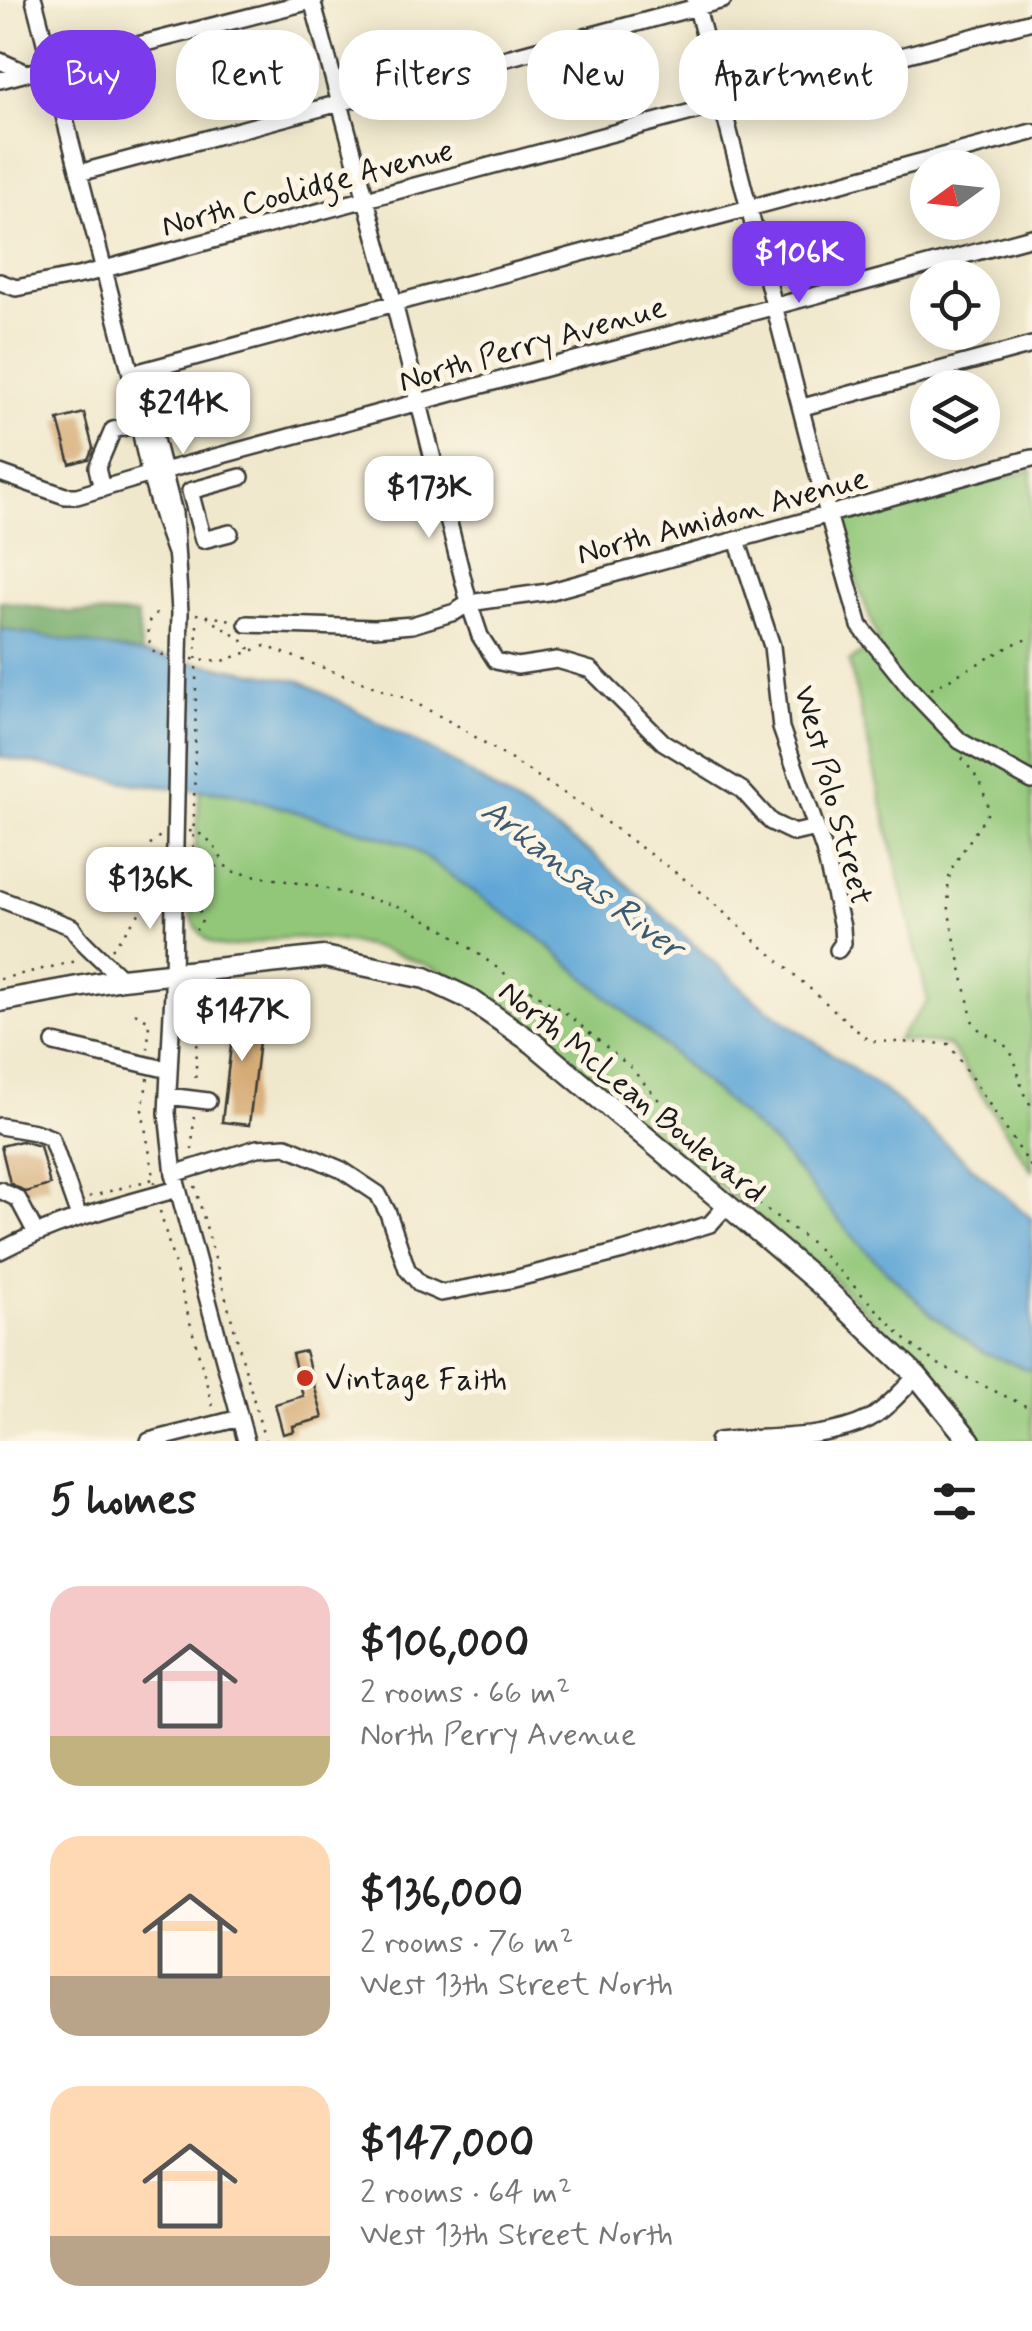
<!DOCTYPE html>
<html lang="en">
<head>
<meta charset="utf-8">
<style>
  body { margin:0; font-family:Mynerve,sans-serif; background:#f6f6f6; color:#222; height:100vh; display:flex; flex-direction:column; font-size:38px; white-space:nowrap }
  * { box-sizing:border-box; margin:0 }
  p { font-size:32px; color:#767676 }
  .icon { flex:none; width:55px; height:55px; fill:none; stroke:currentColor; stroke-width:2; stroke-linecap:round; stroke-linejoin:round }
  .map { position:relative; height:1441px; overflow:hidden }
  .panel { display:flex; flex-direction:column; background:#fff; flex:1 }
  .panel>* { flex:none }
  .banner { position:absolute; left:30px; top:30px; width:972px; height:90px; display:flex; gap:20px }
  .needle { width:65px; rotate:255deg }
  .tools { position:absolute; left:910px; top:150px; display:grid; gap:20px }
  .tools a { display:grid; place-items:center; width:90px; height:90px; border-radius:50%; background:#fff; box-shadow:0 5px 25px #0003; font-size:50px }
  .price { position:absolute; translate:-50% -85px; padding:0 22px; border-radius:20px; background:#fff; color:#222; font-size:32px; line-height:65px; filter:drop-shadow(0 2px 5px #0008) }
  .price::after { content:''; position:absolute; left:50%; top:60px; width:30px; height:22px; margin-left:-15px; background:inherit; clip-path:polygon(0 0,100% 0,50% 100%) }
  .price.selected { background:#7c3aed; color:#fff }
  ul { padding:0; list-style:none }
  li { display:flex; align-items:center; gap:30px; height:250px; padding:0 50px }
  li span { display:grid; place-items:center; flex:none; width:280px; height:200px; border-radius:30px; color:#555 }
  li>.icon { margin-inline-start:auto }
  span .icon { width:120px; height:120px; fill:#fffc; stroke-width:1 }
  li b { font-size:42px }
  h2 { display:flex; justify-content:space-between; align-items:center; height:120px; padding:0 50px; font-size:42px }
  .pill { padding:0 35px; border-radius:40px; background:#fff; box-shadow:0 5px 25px #0003; font-size:35px; line-height:90px }
  .pill.selected { background:#7c3aed; color:#fff }
  .map>svg:first-child { display:block }
  .green { fill:#92c779; stroke:#57724a; stroke-width:2.5 }
  .forest { fill:#75ac69; stroke:#486442; stroke-width:2.5 }
  .water { fill:#61a7d7; stroke:#3e627a; stroke-width:2.5 }
  .building { fill:#d6ac76 }
  .lines { fill:none; stroke-linecap:round; stroke-linejoin:round }
  .minor-casing { stroke:#3c3b36; stroke-width:20 }
  .major-casing { stroke:#3c3b36; stroke-width:25 }
  .path { stroke:#3c3b36; stroke-width:2.5; stroke-dasharray:2.5 8; stroke-linecap:butt }
  .minor { stroke:#fff; stroke-width:15 }
  .major { stroke:#fff; stroke-width:20 }
  .minor-bridge-casing { stroke:#3c3b36; stroke-width:20; stroke-linecap:butt }
  .path-bridge { stroke:#3c3b36; stroke-width:2.5; stroke-dasharray:2.5 8; stroke-linecap:butt }
  .minor-bridge { stroke:#fff; stroke-width:15 }
  .poi-dot { fill:#c8321e; stroke:#fcf5e5; stroke-width:4 }
  .labels { text-anchor:middle; stroke-width:10; stroke-linejoin:round; paint-order:stroke }
  .street-label { font-size:32px; fill:#1c1c1c; stroke:#fcf5e5 }
  .poi-label { font-size:32px; fill:#1c1c1c; stroke:#fcf5e5; text-anchor:start }
  .water-label { font-size:35px; font-style:italic; fill:#3b5b70; stroke:#fcf5e5 }
</style>
</head>
<body>
<div class="map">
<svg width="1032" height="1441" viewBox="0 0 1032 1441">
  <rect width="100%" height="100%" fill="#fcf5e5"/>
  <filter id="ink" filterUnits="userSpaceOnUse"><feTurbulence type="fractalNoise" baseFrequency=".01" numOctaves="2"/><feDisplacementMap in="SourceGraphic" scale="20" xChannelSelector="R" yChannelSelector="G"/><feConvolveMatrix kernelMatrix="1 2 1 2 8 2 1 2 1" color-interpolation-filters="sRGB"/></filter>
  <filter id="wash" filterUnits="userSpaceOnUse"><feTurbulence type="fractalNoise" baseFrequency=".0048" numOctaves="4" result="noise"/><feDisplacementMap in="SourceGraphic" scale="40" xChannelSelector="R" yChannelSelector="G"/><feGaussianBlur stdDeviation="2.25" result="paint"/><feColorMatrix in="noise" values="0 0 0 0 0 0 0 0 0 0 0 0 0 0 0 0 0 1.4 0 .05"/><feComposite in="paint" operator="in"/></filter>
  <g filter="url(#wash)">
    <rect width="100%" height="100%" fill="#f0e8cc"/>
    <path class="green" d="M1032,470v701l-83,-126 -52,-5 31,-39 -79,-339 29,-22 -37,-102 1,-11 5,-7z
      M200,790l32,3 174,51 132,93 109,94 129,115 86,101 70,68 51,37 49,19v70h-49l-41,-53 -112,-112 -354,-288c-59,-31 -123,-53 -191,-50 -20,0 -42,10 -61,9 -19,-2 -31,-21 -34,-37z"/>
    <path class="forest" d="M0,601l67,11 70,3 5,39 -142,-25z"/>
    <path class="water" d="M0,629l301,52 152,81 141,93 163,146 133,94 142,124v152l-49,-19 -51,-37 -70,-68 -86,-101 -129,-115 -109,-94 -132,-93 -174,-51 -96,-9 -136,-27z"/>
    <g id="blocks">
      <path class="building" d="M84,413l9,35 -5,11 -18,5 -12,-44z
        M236,1003l27,4 -14,118 -27,-3z
        M21,1141l19,5 10,39 -24,7 -16,-9 -9,-37z
        M305,1351l18,67 -30,8 1,5 -11,3 -8,-30 28,-8 -11,-42z"/>
    </g>
  </g>
  <g filter="url(#ink)">
    <use href="#blocks" fill-opacity="0" stroke="#3c3b36" stroke-width="2.5"/>
    <g class="lines">
      <defs>
        <path id="minor" d="M34,0l97,374c8,61 22,121 44,179
          M312,0l82,303 75,300 11,33 16,25 21,5 40,-6 34,10 72,72 79,48 29,32 23,11 22,-5
          M695,0l133,514 32,112 53,66 47,49 72,40
          M0,61l27,12 288,-73
          M0,80l27,-7
          M79,173l644,-173
          M0,282l16,6 66,-13 950,-254
          M131,374l901,-242
          M140,396l10,24 24,93 6,99
          M803,407l229,-62
          M163,471l869,-234
          M0,473l65,23h12l74,-22
          M102,489l-5,-21 16,-38 25,-6
          M230,533l-27,7 -13,-49 51,-14
          M737,540l35,106 9,82 43,122 18,77 1,16 -5,7
          M247,624l128,4 37,-3 43,-13 14,-9 79,-11 484,-134
          M174,891l-1,101 -6,121 7,61 72,267
          M0,899l72,28c6,14 37,38 50,52
          M54,1043l115,27
          M168,1096l40,5
          M0,1126l35,6 16,6 28,79
          M174,1174l83,-26 29,-2 56,24 36,24 10,19 19,56 13,15 21,9 69,-13 113,-29 87,-27 17,-19
          M0,1190l18,9 18,34
          M0,1251c56,-30 117,-45 178,-62
          M149,1441l91,-23
          M718,1441c47,-5 108,0 151,-22 18,-10 33,-29 48,-43"/>
        <path id="major" d="M0,1001l122,-22 202,-22 101,21 43,20 65,45 194,162 92,78 64,61 34,32 53,65"/>
      </defs>
      <use href="#minor" class="minor-casing"/>
      <use href="#major" class="major-casing"/>
      <path class="path" d="M157,614l-6,2c-5,12 -3,27 4,38l9,1
        M196,614l36,6
        M207,616c15,14 31,17 43,33
        M192,659l31,2 42,-15 145,54 48,26 123,78 113,82 175,155 80,3 83,124
        M931,689l89,-48 12,-2
        M962,758l19,25 8,28 -36,55 -5,15 1,32 24,110c10,14 28,13 38,30 10,17 7,39 21,53
        M189,831c22,2 29,23 40,40l86,15 87,21 44,23 58,43 63,41 63,53 102,117 80,59 96,99 26,20 98,47
        M193,869l9,56 -6,5
        M198,892l18,-19 1,-16
        M112,949l29,-38c-4,-24 -4,-62 21,-76
        M0,979l81,-19
        M195,994l5,4 -5,86
        M135,1013l14,8 -1,29
        M148,1078l-6,32 13,73
        M192,1150l2,-38
        M195,1186l70,255
        M89,1197l64,-18
        M160,1211l54,200"/>
      <use href="#minor" class="minor"/>
      <use href="#major" class="major"/>
      <defs>
        <path id="minor-bridge" d="M174,891l6,-279"/>
      </defs>
      <use href="#minor-bridge" class="minor-bridge-casing"/>
      <path class="path-bridge" d="M193,869l4,-244"/>
      <use href="#minor-bridge" class="minor-bridge"/>
    </g>
  </g>
  <circle class="poi-dot" cx="305" cy="1378" r="10"/>
  <g class="labels">
    <g class="street-label">
      <text transform="translate(307 187) rotate(-15)" y="11">North Coolidge Avenue</text>
      <text transform="translate(532 343) rotate(-16)" y="11">North Perry Avenue</text>
      <text transform="translate(722 515) rotate(-15)" y="11">North Amidon Avenue</text>
      <text transform="translate(834 795) rotate(75)" y="11">West Polo Street</text>
      <text transform="translate(633 1091) rotate(39)" y="11">North McLean Boulevard</text>
    </g>
    <g class="poi-label">
      <text x="325" y="1389">Vintage Faith</text>
    </g>
    <g class="water-label">
      <text transform="translate(583 878) rotate(37)" y="12">Arkansas River</text>
    </g>
  </g>
</svg>
<div class="tools">
<a><svg class="needle" viewBox="-14 -14 28 28"><path d="M0-13l5 13h-10z" fill="#e53935"/><path d="M0 13l5-13h-10z" fill="#767676"/></svg></a>
<a><svg class="icon" aria-label="locate" viewBox="0 0 24 24"><circle cx="12" cy="12" r="6"/><path d="M12 2v4M12 18v4M2 12h4M18 12h4"/></svg></a>
<a><svg class="icon" aria-label="layers" viewBox="0 0 24 24"><path d="M12 4l9 5-9 5-9-5zM3 14l9 5 9-5"/></svg></a>
</div>
<b class="price selected" style="left:799px;top:306px">$106K</b>
<b class="price" style="left:183px;top:457px">$214K</b>
<b class="price" style="left:429px;top:541px">$173K</b>
<b class="price" style="left:150px;top:932px">$136K</b>
<b class="price" style="left:242px;top:1064px">$147K</b>
<div class="banner">
<a class="pill selected">Buy</a>
<a class="pill">Rent</a>
<a class="pill">Filters</a>
<a class="pill">New</a>
<a class="pill">Apartment</a>
</div>
</div>
<section class="panel">
<h2>5 homes<svg class="icon" aria-label="filters" viewBox="0 0 24 24"><path d="M4 7h16M4 17h16"/><circle cx="9" cy="7" r="2"/><circle cx="15" cy="17" r="2"/></svg></h2>
<ul>
<li><span style="background:linear-gradient(#f6c9c9 75%,#c2b280 0)"><svg class="icon" aria-label="home" viewBox="0 0 24 24"><path d="M3 11l9-7 9 7M6 9v11h12V9"/></svg></span><div><b>$106,000</b><p>2 rooms · 66 m²</p><p>North Perry Avenue</p></div></li>
<li><span style="background:linear-gradient(#ffd9b3 70%,#b9a48a 0)"><svg class="icon" aria-label="home" viewBox="0 0 24 24"><path d="M3 11l9-7 9 7M6 9v11h12V9"/></svg></span><div><b>$136,000</b><p>2 rooms · 76 m²</p><p>West 13th Street North</p></div></li>
<li><span style="background:linear-gradient(#ffd9b3 75%,#b9a48a 0)"><svg class="icon" aria-label="home" viewBox="0 0 24 24"><path d="M3 11l9-7 9 7M6 9v11h12V9"/></svg></span><div><b>$147,000</b><p>2 rooms · 64 m²</p><p>West 13th Street North</p></div></li>
</ul>
</section>
</body>
</html>
